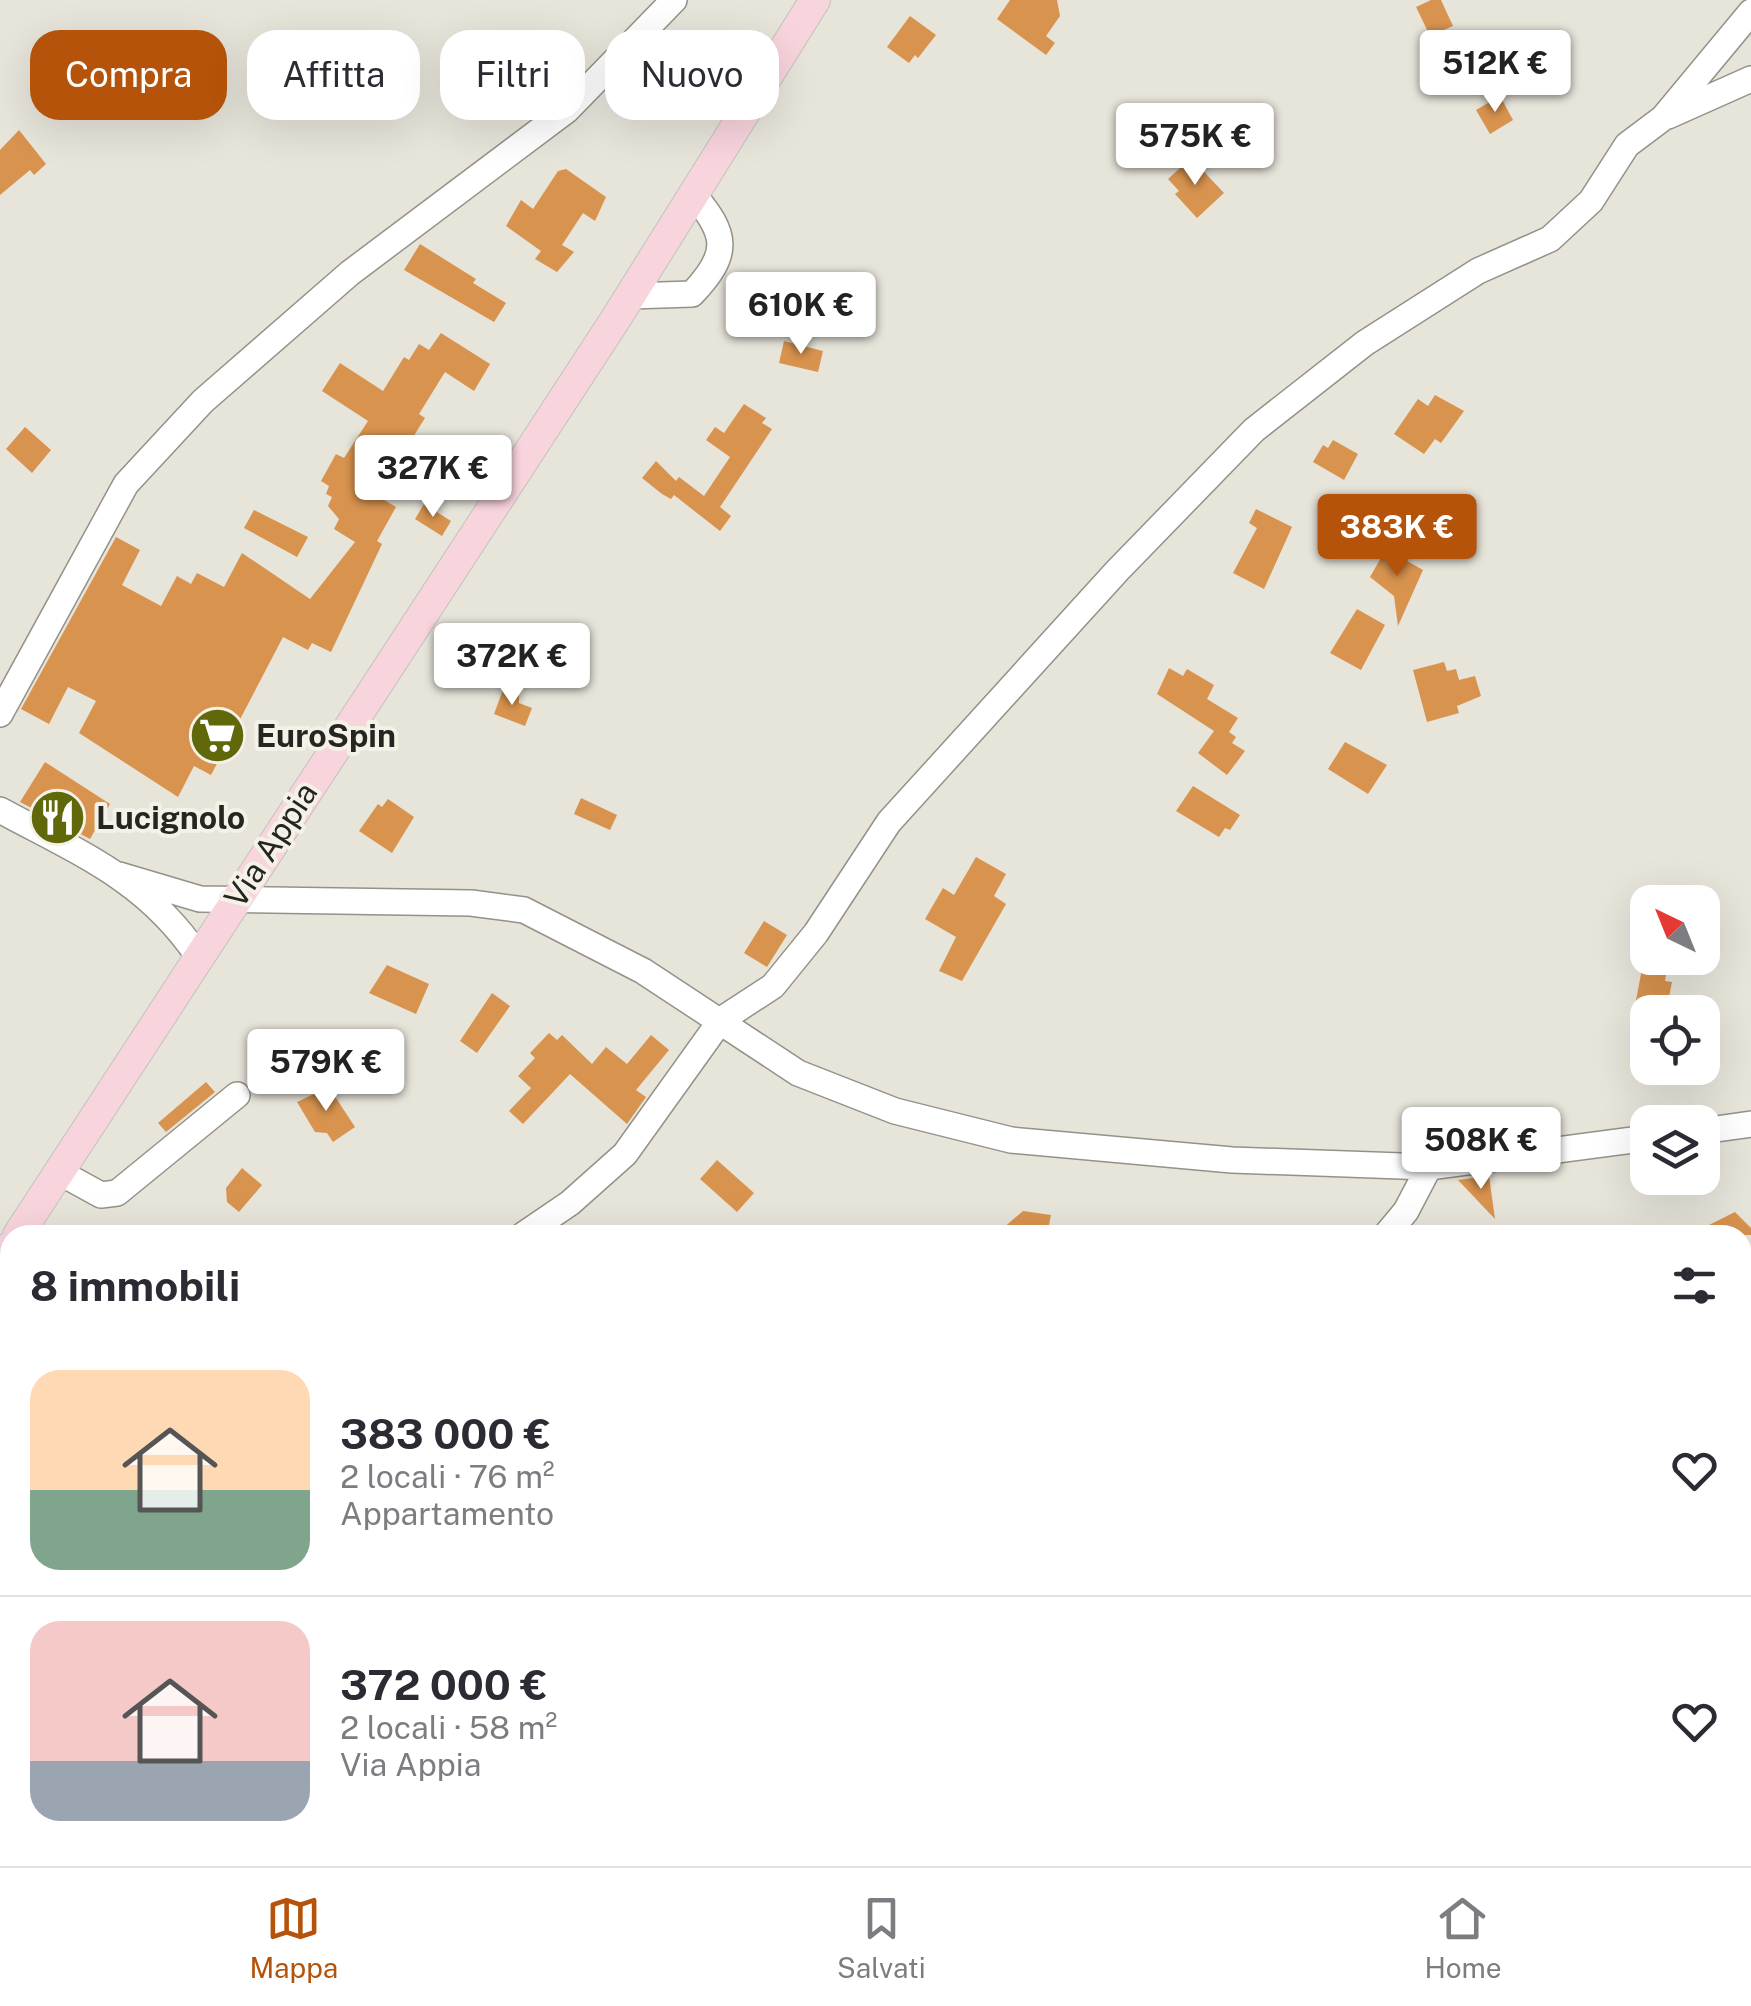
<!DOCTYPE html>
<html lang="it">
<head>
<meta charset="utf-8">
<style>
  body { margin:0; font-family:"Public Sans",sans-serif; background:#f2f2f3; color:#2b2b33; height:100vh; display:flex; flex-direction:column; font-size:38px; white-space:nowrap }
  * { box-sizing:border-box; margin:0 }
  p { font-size:32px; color:#7c7c81 }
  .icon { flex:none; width:55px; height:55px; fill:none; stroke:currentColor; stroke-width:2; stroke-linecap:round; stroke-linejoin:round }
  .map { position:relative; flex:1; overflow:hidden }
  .panel { position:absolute; left:0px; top:1225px; width:1752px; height:642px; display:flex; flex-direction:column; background:#fff; border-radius:30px 30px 0 0; box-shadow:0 10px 40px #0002 }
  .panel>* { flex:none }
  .guide { position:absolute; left:30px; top:30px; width:1000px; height:90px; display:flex; gap:20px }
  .needle { width:65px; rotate:317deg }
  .fabs { position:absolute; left:1630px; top:885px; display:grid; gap:20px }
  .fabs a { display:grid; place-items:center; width:90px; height:90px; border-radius:20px; background:#fff; box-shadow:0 10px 40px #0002; font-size:50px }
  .price { position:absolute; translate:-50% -85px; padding:0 22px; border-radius:10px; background:#fff; color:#222; font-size:32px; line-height:65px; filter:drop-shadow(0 2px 5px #0008) }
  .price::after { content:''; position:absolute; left:50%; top:60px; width:30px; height:22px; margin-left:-15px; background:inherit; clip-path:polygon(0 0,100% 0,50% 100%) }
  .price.selected { background:#b45309; color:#fff }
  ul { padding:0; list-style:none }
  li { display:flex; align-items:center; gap:30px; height:250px; padding:0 30px }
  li+li { border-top:2px solid #e1e1e2 }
  li span { display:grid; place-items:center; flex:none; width:280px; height:200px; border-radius:30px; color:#555 }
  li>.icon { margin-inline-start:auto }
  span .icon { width:120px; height:120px; fill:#fffc; stroke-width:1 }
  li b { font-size:42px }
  h2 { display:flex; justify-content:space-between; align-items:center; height:120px; padding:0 30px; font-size:42px }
  .tag { padding:0 35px; border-radius:30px; background:#fff; box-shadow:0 10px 40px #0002; font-size:35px; line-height:90px }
  .tag.selected { background:#b45309; color:#fff }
  .menu { display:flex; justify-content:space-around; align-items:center; height:140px; border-top:2px solid #e1e1e2; background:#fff; font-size:28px; color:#7c7c81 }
  .menu a { display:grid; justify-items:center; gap:5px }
  .menu .selected { color:#b45309 }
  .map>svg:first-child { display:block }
  .building { fill:#d8934e }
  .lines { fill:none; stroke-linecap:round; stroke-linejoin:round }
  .minor-casing { stroke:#949188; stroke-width:28 }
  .major-casing { stroke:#c2c2c1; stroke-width:32 }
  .minor { stroke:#fff; stroke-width:25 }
  .major { stroke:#f8d4dd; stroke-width:30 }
  .labels { text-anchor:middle; stroke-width:8; stroke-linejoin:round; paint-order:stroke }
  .poi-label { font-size:32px; font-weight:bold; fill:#262521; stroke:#f4f1e7; text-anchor:start }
  .street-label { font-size:32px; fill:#262521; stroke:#f4f1e7 }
</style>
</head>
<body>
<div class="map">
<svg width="1751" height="1866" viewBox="0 0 1751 1866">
  <rect width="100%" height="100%" fill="#e7e4da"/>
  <path class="building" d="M1010,0h47l3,16 -14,20 9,7 -9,12 -49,-36z
    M1431,0h10l12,26 -23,10 -14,-29z
    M910,16l26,19 -18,23 -3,-3 -6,8 -22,-16z
    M1500,96l13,24 -23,14 -14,-24z
    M19,130l27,34 -12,11 -4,-5 -30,25v-45z
    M1191,158l33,35 -27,25 -22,-24 4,-3 -11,-12z
    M566,169l40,28 -11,24 -12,-8 -21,32 12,7 -17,20 -22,-13 6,-8 -35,-25 15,-26 12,9 25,-38z
    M420,244l56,35 -3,4 33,20 -12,19 -90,-52z
    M441,333l49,31 -16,27 -29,-19 -26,42 6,4 -17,27 3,2 -32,50 17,10 -19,34 5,3 -51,108 -19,-9 -4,7 -25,-13 -72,138 -17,-9 -16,31 -99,-64 17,-32 -28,-14 -19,37 -28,-15 95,-172 24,13 -18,35 39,21 16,-30 14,8 6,-11 27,14 18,-34 68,46 45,-57 -21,-13 5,-10 -11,-13 4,-9 -6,-3 3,-8 -8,-5 15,-27 8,4 24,-37 -46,-30 18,-28 43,28 21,-34 5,3 10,-16 10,6z
    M784,341l39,10 -5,21 -39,-9z
    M1435,395l29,16 -23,32 -6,-4 -11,15 -30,-20 24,-35 10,7z
    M744,404l22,14 -4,5 10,6 -52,78 11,9 -11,15 -46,-36 -3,4 -9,-5 -20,-16 14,-17 20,20 3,-4 25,19 26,-39 -24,-17 9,-13 9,6z
    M25,427l26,23 -19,23 -26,-24z
    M1333,440l25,14 -14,26 -31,-18 10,-17 5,3z
    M424,504l27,17 -9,15 -27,-17z
    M1256,509l36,18 -28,62 -31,-16 24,-45 -8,-5z
    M254,510l54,27 -11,20 -53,-29z
    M1386,549l37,21 -25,56 -4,-30 -24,-19z
    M1357,609l28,16 -24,45 -31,-17z
    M1444,662l3,9 9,-2 3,11 16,-4 6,20 -24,10 2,7 -32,9 -14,-52z
    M1169,668l14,8 4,-7 27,16 -7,14 31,19 -9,14 7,5 -4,6 13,8 -18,24 -29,-22 16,-22 -57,-37z
    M504,687l15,6v10l13,5 -7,18 -31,-12z
    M1345,742l42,23 -19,29 -40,-25z
    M45,762l65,42 -20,35 -70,-37z
    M1193,786l47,29 -10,15 -5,-2 -6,9 -43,-26z
    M581,798l36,17 -7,15 -36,-16z
    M388,799l26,18 -22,36 -33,-22 19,-27 4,3z
    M976,857l30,17 -12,22 12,8 -44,77 -23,-10 17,-34 -31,-18 18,-31 11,7z
    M764,921l23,14 -20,32 -23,-14z
    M1644,958h25l-4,23 7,1 -6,30 -32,-1z
    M387,965l42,19 -13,30 -47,-21z
    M492,993l18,13 -33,47 -17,-12z
    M549,1033l8,7 5,-5 30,29 14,-17 21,17 24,-29 18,15 -33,40 10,7 -19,27 -57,-50 -47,50 -14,-13 22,-23 -13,-12 17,-18 -5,-5z
    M206,1082l9,10 -49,40 -8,-9z
    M320,1082l10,15 4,-2 21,32 -22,15 -6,-9 -12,-1 -18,-30 17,-8z
    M717,1160l37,33 -17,19 -37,-33z
    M242,1168l20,17 -23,27 -12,-10 -1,-14z
    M1489,1176l6,43 -37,-39z
    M1023,1211l28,4 -4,20h-52z
    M1735,1212l16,16v7h-62z"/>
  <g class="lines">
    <defs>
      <path id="minor" d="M1668,116l83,-37
        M630,296l62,-2c38,-40 36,-59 1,-100
        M0,714l126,-230 77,-83 147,-128 217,-163 107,-110
        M0,810c79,43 146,69 198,146
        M119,875l81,24 271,4 53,7 119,61 155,102 97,38 116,29 221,20 197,7 219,-29
        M1702,1131l49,-7
        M59,1172l42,23 16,-2 120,-98
        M523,1235l47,-32 55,-49 96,-134 52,-34 43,-53 73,-111 228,-251 137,-141 111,-87 113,-72 72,-32 41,-38 36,-56 36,-27 88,-106
        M1386,1235l20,-24 23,-44
        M0,1614l10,-8
        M1742,1834l9,1
        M707,1866l13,-8"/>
      <path id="major" d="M18,1235l597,-915 200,-320
        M0,1263l10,-16"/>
    </defs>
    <use href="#minor" class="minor-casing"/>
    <use href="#major" class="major-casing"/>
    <use href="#minor" class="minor"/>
    <use href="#major" class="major"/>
  </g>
  <defs>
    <symbol id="supermarket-disc" viewBox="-11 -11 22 22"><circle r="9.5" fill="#60680a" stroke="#f4f1e7"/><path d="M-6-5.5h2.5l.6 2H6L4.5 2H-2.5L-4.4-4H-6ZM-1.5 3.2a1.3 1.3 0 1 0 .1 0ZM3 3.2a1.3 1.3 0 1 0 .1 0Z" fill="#fff"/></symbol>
    <symbol id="restaurant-disc" viewBox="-11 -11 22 22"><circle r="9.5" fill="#60680a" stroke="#f4f1e7"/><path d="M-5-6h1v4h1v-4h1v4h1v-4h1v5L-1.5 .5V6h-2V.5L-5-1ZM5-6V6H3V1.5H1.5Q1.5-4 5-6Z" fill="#fff"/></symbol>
  </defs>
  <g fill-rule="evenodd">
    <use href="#supermarket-disc" x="186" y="704" width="63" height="63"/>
    <use href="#restaurant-disc" x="26" y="786" width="63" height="63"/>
  </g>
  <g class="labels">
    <g class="poi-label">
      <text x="256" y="747">EuroSpin</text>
      <text x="96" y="829">Lucignolo</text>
    </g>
    <g class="street-label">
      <text transform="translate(271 845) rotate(-57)" y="11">Via Appia</text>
    </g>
  </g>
</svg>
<div class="fabs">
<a><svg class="needle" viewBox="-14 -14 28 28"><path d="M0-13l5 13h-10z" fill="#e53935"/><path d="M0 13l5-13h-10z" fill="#7c7c81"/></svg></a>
<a><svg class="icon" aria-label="locate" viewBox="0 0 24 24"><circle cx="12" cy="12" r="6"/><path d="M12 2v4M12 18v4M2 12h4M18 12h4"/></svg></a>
<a><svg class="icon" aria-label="layers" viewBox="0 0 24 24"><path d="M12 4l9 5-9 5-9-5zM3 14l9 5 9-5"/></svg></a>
</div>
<b class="price" style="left:1495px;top:115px">512K €</b>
<b class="price" style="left:1195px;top:188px">575K €</b>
<b class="price" style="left:801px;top:357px">610K €</b>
<b class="price" style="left:433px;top:520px">327K €</b>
<b class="price selected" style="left:1397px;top:579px">383K €</b>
<b class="price" style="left:512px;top:708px">372K €</b>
<b class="price" style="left:326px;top:1114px">579K €</b>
<b class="price" style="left:1481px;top:1192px">508K €</b>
<div class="guide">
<a class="tag selected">Compra</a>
<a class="tag">Affitta</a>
<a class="tag">Filtri</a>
<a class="tag">Nuovo</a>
</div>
<section class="panel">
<h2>8 immobili<svg class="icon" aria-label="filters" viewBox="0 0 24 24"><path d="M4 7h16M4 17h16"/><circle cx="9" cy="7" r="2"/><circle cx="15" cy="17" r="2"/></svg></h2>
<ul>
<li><span style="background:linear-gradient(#ffd9b3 60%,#7fa58c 0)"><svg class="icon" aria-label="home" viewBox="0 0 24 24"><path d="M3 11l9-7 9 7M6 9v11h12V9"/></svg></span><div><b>383 000 €</b><p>2 locali · 76 m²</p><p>Appartamento</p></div><svg class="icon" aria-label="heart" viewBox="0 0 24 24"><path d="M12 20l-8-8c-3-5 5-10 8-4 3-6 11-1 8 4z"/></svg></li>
<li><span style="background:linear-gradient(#f6c9c9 70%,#9aa5b1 0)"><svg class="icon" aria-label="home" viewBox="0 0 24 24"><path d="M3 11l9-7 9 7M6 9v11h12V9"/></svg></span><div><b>372 000 €</b><p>2 locali · 58 m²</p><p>Via Appia</p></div><svg class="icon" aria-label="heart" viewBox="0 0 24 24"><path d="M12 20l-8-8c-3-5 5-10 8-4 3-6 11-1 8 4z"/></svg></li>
</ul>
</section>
</div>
<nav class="menu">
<a class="selected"><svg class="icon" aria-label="map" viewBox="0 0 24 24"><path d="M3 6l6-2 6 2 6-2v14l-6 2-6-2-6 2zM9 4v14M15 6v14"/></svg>Mappa</a>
<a><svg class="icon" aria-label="saved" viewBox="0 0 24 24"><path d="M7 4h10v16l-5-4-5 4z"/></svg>Salvati</a>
<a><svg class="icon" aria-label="home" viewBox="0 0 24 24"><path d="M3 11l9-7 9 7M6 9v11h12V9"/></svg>Home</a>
</nav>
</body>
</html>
